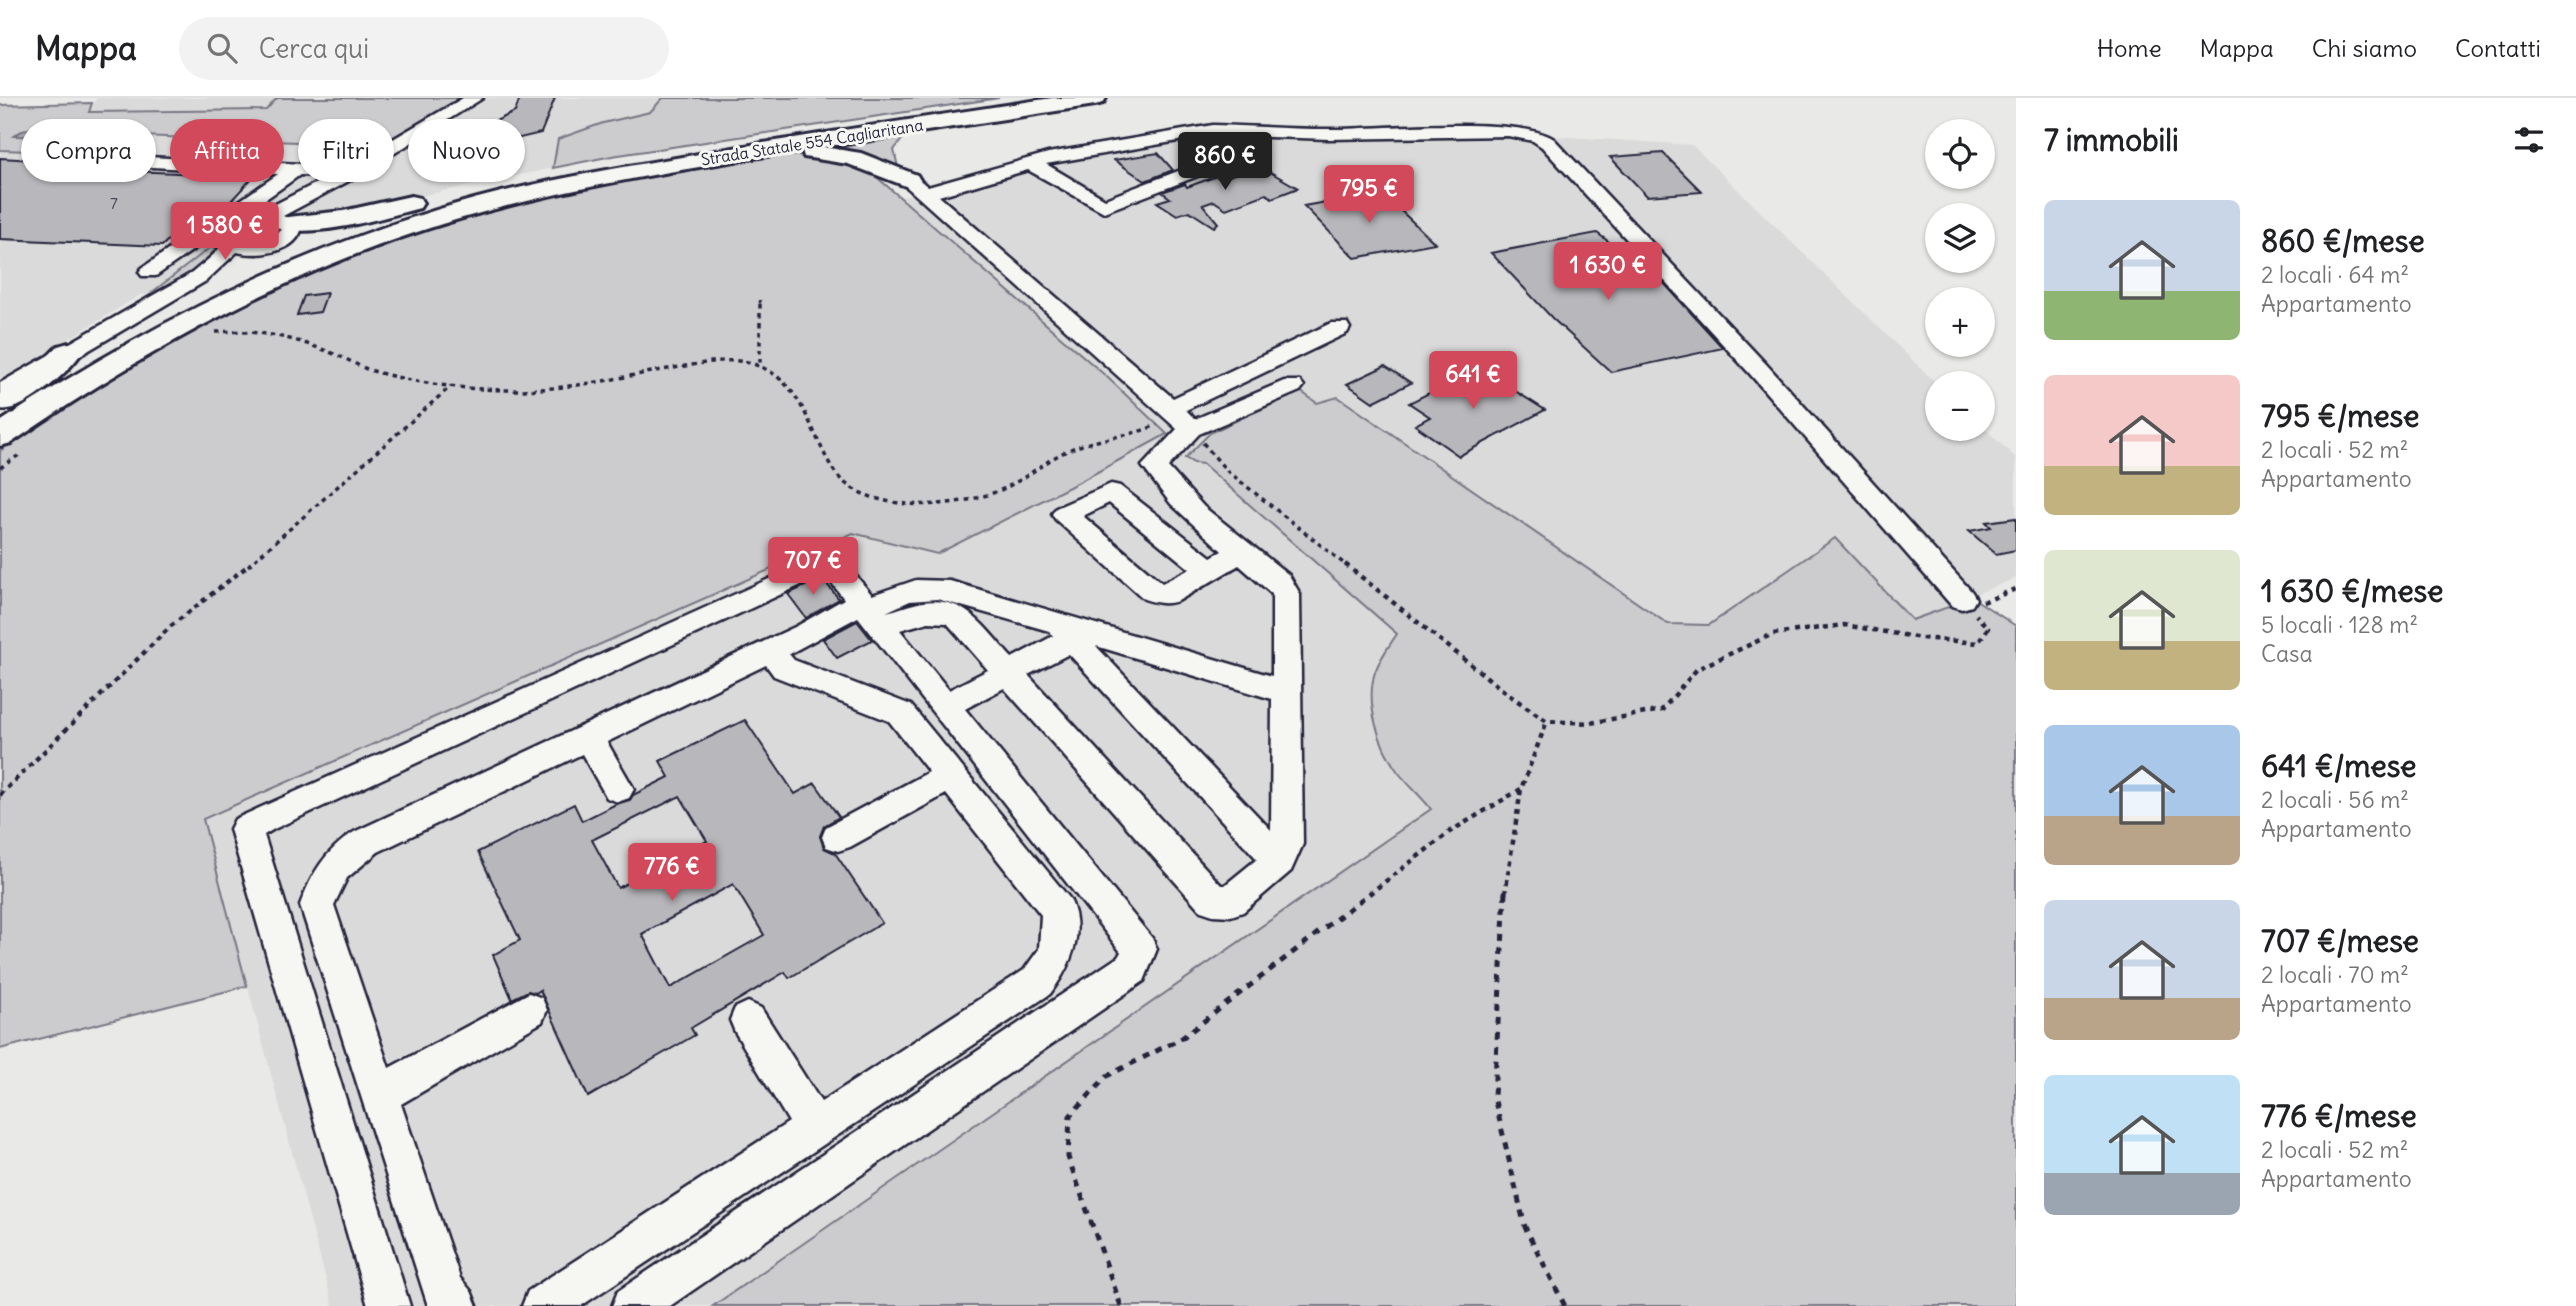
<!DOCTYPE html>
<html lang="it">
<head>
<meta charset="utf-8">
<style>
  body { margin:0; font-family:Delius,sans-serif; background:#f2f2f2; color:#202124; height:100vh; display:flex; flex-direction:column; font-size:26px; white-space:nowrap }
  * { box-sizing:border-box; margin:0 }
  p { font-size:23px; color:#757577 }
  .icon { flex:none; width:38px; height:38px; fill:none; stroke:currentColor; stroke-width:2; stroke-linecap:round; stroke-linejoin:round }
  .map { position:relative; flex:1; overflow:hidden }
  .sheet { display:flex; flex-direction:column; background:#fff; width:560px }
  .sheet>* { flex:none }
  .banner { position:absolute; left:21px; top:21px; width:665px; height:63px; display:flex; gap:14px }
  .controls { position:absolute; left:1925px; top:21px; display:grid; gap:14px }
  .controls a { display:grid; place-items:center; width:70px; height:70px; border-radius:50%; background:#fff; box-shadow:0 2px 5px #0004; font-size:35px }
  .price { position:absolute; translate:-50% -60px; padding:0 16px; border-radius:7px; background:#d1495b; color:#fff; font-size:23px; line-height:46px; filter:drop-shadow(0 2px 4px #0008) }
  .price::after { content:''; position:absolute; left:50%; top:42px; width:21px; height:16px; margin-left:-10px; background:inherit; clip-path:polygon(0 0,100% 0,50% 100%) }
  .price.on { background:#222; color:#fff }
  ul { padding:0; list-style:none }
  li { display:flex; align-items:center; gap:21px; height:175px; padding:0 28px }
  li span { display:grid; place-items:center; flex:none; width:196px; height:140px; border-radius:10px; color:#555 }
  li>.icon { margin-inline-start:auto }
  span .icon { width:84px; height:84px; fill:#fffc; stroke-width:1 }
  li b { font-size:30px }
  h2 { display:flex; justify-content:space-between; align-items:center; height:84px; padding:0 28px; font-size:30px }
  .chip { padding:0 24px; border-radius:32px; background:#fff; box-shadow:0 2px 5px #0004; font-size:24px; line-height:63px }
  .chip.on { background:#d1495b; color:#fff }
  header { display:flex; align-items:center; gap:42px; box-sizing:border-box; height:98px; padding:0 35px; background:#fff; border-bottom:2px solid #e0e0e0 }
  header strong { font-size:33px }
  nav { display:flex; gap:38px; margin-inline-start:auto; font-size:24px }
  .search { width:490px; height:63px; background:#f2f2f2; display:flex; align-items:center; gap:18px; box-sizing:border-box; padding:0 24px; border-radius:38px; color:#757577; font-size:26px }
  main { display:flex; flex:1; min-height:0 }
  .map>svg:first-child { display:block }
  .built { fill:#dadada }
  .green { fill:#ccccce; stroke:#777784; stroke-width:2 }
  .water { fill:#a5a5ac; stroke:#71717f; stroke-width:2 }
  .building { fill:#b8b8bc; stroke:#22223b; stroke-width:2; fill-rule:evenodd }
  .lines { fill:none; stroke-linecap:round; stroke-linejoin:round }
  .minor-casing { stroke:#22223b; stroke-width:5 }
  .highway-casing { stroke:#22223b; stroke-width:6 }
  .path-far3 { stroke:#22223b; stroke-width:2.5; stroke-dasharray:3.5 3.5; stroke-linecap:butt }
  .path-far2 { stroke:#22223b; stroke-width:3.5; stroke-dasharray:4.5 4.5; stroke-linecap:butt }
  .path-far1 { stroke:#22223b; stroke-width:4.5; stroke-dasharray:5 5; stroke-linecap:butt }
  .path { stroke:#22223b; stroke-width:5; stroke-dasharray:7 7; stroke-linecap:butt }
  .minor { fill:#f6f6f2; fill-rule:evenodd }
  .highway { fill:#f6f6f2; fill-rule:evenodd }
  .labels { text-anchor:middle; stroke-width:6; stroke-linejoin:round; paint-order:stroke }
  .far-street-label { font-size:16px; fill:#22223b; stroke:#f6f6f2 }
  .number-label { font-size:16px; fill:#48485b }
</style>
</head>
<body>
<header>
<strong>Mappa</strong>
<div class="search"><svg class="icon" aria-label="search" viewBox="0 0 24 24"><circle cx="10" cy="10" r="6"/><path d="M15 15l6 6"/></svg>Cerca qui</div>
<nav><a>Home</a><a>Mappa</a><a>Chi siamo</a><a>Contatti</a></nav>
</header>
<main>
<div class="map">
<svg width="2016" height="1208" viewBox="0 0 2016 1208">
  <rect width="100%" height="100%" fill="#e9e9e7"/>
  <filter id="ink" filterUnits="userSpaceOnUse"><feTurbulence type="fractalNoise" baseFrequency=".0143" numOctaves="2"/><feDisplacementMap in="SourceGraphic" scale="14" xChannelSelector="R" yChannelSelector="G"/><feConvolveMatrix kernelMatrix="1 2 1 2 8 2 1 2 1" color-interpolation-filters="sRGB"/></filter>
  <g filter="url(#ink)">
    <path class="built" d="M97,0h180l-11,12 -178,2z
      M457,0h206l-13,14 -47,11 -45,16 -5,29 -142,30 -107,30 -18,19 -30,7h-18l-33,27 -38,22 -25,-9 -142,87v-231l63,2 24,-18 261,10 -11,8h31z
      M1215,27l104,6 212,-1 23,6 138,9 245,239v45l46,-2 33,31v120l-104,42 -77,-82 -126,87 -41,-1 -330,-227 -144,66 9,1 195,171 -16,21 1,89 15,26 33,38 -718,497h-380l-130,-487 650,-286 84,21 170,-177 -205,-180 153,-45z"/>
    <path class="green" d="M277,0h185l-82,51 -12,3h-33l12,-8 -260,-10 -24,18 -63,-2v-45l92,-2 -3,9 177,-2z
      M663,0h336l-387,58 -59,12 5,-29 45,-16 47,-11z
      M904,39l-10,13 5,21 -74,-21z
      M781,57l39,1 52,17 235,204 60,57 -86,47 -144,73 -84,-21 -650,286 44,167 -247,63v-598l79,-61 140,-79 167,-71 213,-57z
      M211,149l6,2c-5,14 -51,39 -66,44z
      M1300,293l17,12 21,-6 330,227 41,1 126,-87 77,82 61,-22 43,28v680h-1303l718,-497c-10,-13 -23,-24 -33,-37 -19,-26 -33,-68 -23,-100 5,-14 14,-26 22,-38l-194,-170 -9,-1 -9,-5 25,-25z"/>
    <path class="water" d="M66,22l21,1 -20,16 -53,-1c21,-16 34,-1 52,-16z"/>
    <path class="building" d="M520,0h35l-14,35 -50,12 -13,-16 37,-17z
      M1158,55l15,17 -28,11 -31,-21z
      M1663,55l39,39 -55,4 -37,-39z
      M0,60l53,3 10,4 44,2 -3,3 150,6 -24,26 -11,8h-11l-31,30 -8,-1 -7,7 -162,-7z
      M1258,67l40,23 -26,10 -6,-4 -40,15 -12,-8 -11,4 15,18 -4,4 -25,-16 -12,4 -20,-13 13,-4 -8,-6 23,-8 2,3 30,-11 4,3z
      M1381,94l54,51 -80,15 -51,-52z
      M1597,135l65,48 61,67 -112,24 -58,-53 -62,-66z
      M327,195l-7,19 -23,3 7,-19z
      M1385,268l26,17 -38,19 -26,-18z
      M1479,270l66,42 -86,46 -44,-31 15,-8 -21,-14z
      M2016,420v32l-20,4 -27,-23 22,-4 -5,-5z
      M822,480l17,21 -33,19 -18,-24z
      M857,523l15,19 -35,18 -14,-19z
      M745,622l50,74 20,-11 24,34 -15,9 -4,10 4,12 11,5 47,70 -93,55 -4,-6 -94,56 4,7 -107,62 -48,-107 -4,3 -8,-2 -16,8 -19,-44 27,-15 -42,-88 96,-48 8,17 34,-17 14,-4 3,-5 36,-18 -9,-16zM680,698l27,45 -89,47 -26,-48zM733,786l31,51 -94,53 -28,-54z"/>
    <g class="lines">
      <defs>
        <path id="minor" d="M463,0h20l-125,78 -75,40 16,7 3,4c-5,26 -44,30 -65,25l-31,29 -198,117 -8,2v-17l192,-110c10,-9 21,-16 29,-27 7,-8 6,-15 16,-22l93,-48 -30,-1 -144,101h-14l-3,-4 3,-4 136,-94 -215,-12 -6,-1 -3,-4 3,-4 290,13zM273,128l9,4 -20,12 -18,-1 1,-4 15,-9z
          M1213,27c39,1 79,4 118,4 49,0 187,-14 223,10l212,225 206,228 4,7 -4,7 -10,3 -10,-3 -202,-232 -208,-227 -9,-6 -25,-5 -179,3 -116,-4 -167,29 59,35 102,-39 6,-2 9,6 -3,4 -115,44 -76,-42 -89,26 234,202 158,-75h16l3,5 -3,5 -161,77 9,9 89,-38h16l4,5 -4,5 -101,43 -31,33 36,40 85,68 11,19 3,250 -12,27 -48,41 -12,4 -18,-1 -12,-4 -197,-223 -39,21 187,229 5,11 -13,32 -474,325h-58l6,-15 500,-334 3,-5 -263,-335 -69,37 5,6 117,45 159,194c16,34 1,67 -20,95l-469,312h-59l6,-15 261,-169 -54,-90 -5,-12 5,-12 13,-6 13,6 60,94 203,-132 15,-21 2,-34 -95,-121 -96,53 -12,4 -12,-4 -4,-10 4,-10 103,-55 -40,-51 -115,-45 -8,-11 -159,77 27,47 -5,9 -11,4 -11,-4 -25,-44 -204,98 -31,26 -13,27 55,163 140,-75 13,5 5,12 -5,12 -141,82 59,174 11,13 6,15h-49l-128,-401c12,-32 25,-54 54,-73l443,-206 47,-27 -19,-25 -551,255 -10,6 146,471h-42l-138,-477 5,-10 594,-267 9,2 34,41 44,-15 34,1 322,95v-82l-33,-29 -61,36c-12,4 -22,2 -34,-2l-88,-79 -4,-6 4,-6 55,-24 9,2 91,71 11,-6 -51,-47 -29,-38 35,-37 -278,-249 9,-6 7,2 13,11 120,-34zM1109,405l81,66 -28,14 -79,-67zM937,501l112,32 4,5 -41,22c-27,-29 -45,-62 -89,-56 -13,2 -26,8 -37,10l24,-11zM928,524l19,1 41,47 -39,20 -49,-60zM1096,548l176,53 -1,131zM1069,556l188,205 -32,26h-4l-193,-210z"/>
        <path id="highway" d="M1052,0h54l-3,5 -8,2 -272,42 38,6 56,22 3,5 -3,5 -9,2 -60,-23 -44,-7 -2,-7c-115,19 -231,36 -343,69 -162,47 -310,129 -448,224l-11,3v-24c136,-90 280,-164 436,-212 80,-25 163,-39 246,-53 123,-22 246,-40 370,-59z
          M411,98l9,2 3,5 -3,5c-38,10 -103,30 -141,20l-4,-5 4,-5 64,-7z
          M68,245l10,3 4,6c-12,19 -59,62 -82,57v-17l37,-25 21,-21z"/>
      </defs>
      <use href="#minor" class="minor-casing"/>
      <use href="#highway" class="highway-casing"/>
      <path class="path-far3" d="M760,202v6"/>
      <path class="path-far2" d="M760,206v63
        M216,234c41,-3 80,6 118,22 14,5 25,13 39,17 45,13 94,19 141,19 60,0 119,-16 178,-25 19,-3 39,-7 58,-2 44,12 56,53 74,90 5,10 11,22 21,30 38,31 120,25 162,4 23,-11 40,-28 64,-38 27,-11 58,-12 86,-24
        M1203,345l23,27 121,96
        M0,370l22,-15
        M248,468l203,-180"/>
      <path class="path-far1" d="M1345,466l164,131 38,26 43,2 72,-13 35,-41 76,-35 71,-9 77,13 57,5 10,-15 -12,-13
        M1983,504l33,-13
        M0,697l171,-169 79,-62
        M1369,796l82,-63 70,-42
        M1505,796l16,-105 26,-68"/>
      <path class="path" d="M1505,794l-11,205 31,130 40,79
        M1121,1208l-53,-149 2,-41 37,-40 75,-38 189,-146"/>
      <use href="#minor" class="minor"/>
      <use href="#highway" class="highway"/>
    </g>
  </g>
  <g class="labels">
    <g class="far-street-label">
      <text transform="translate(812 44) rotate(-9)" y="6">Strada Statale 554 Cagliaritana</text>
    </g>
    <g class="number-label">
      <text x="114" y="111">7</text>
    </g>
  </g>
</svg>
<div class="controls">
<a><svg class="icon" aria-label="locate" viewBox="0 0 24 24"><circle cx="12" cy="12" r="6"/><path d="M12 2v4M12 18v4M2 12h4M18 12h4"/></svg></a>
<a><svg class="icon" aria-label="layers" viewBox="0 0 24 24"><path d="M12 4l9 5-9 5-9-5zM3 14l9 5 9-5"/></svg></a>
<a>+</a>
<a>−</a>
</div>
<b class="price on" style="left:1225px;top:94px">860 €</b>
<b class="price" style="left:1369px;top:127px">795 €</b>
<b class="price" style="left:225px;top:164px">1 580 €</b>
<b class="price" style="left:1608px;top:204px">1 630 €</b>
<b class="price" style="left:1473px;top:313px">641 €</b>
<b class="price" style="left:813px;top:499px">707 €</b>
<b class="price" style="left:672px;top:805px">776 €</b>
<div class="banner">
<a class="chip">Compra</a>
<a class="chip on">Affitta</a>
<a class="chip">Filtri</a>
<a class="chip">Nuovo</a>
</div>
</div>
<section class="sheet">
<h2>7 immobili<svg class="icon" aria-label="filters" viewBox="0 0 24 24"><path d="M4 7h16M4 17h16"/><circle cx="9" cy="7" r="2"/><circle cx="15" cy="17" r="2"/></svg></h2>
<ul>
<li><span style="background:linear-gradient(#c9d6e8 65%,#8fb573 0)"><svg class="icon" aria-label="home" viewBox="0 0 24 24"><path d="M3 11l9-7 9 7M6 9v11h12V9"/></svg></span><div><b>860 €/mese</b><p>2 locali · 64 m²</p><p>Appartamento</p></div></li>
<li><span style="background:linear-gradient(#f6c9c9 65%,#c2b280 0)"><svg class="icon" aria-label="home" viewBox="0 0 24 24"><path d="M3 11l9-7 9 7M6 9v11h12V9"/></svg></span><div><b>795 €/mese</b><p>2 locali · 52 m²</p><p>Appartamento</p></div></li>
<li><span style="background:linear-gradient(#dfe7d0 65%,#c2b280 0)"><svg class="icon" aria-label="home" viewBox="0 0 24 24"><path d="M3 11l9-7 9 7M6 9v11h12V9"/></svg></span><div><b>1 630 €/mese</b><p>5 locali · 128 m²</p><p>Casa</p></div></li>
<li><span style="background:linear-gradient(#a9c7e8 65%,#b9a48a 0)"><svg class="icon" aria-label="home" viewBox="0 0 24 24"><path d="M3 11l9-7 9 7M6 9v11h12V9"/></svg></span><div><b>641 €/mese</b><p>2 locali · 56 m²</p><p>Appartamento</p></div></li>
<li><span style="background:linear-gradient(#c9d6e8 70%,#b9a48a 0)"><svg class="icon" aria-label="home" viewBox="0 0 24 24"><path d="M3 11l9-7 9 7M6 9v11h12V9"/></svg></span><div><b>707 €/mese</b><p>2 locali · 70 m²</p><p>Appartamento</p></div></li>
<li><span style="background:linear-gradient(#bfe0f5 70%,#9aa5b1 0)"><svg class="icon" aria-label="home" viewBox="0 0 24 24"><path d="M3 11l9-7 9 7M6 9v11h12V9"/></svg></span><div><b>776 €/mese</b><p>2 locali · 52 m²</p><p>Appartamento</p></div></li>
</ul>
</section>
</main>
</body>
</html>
